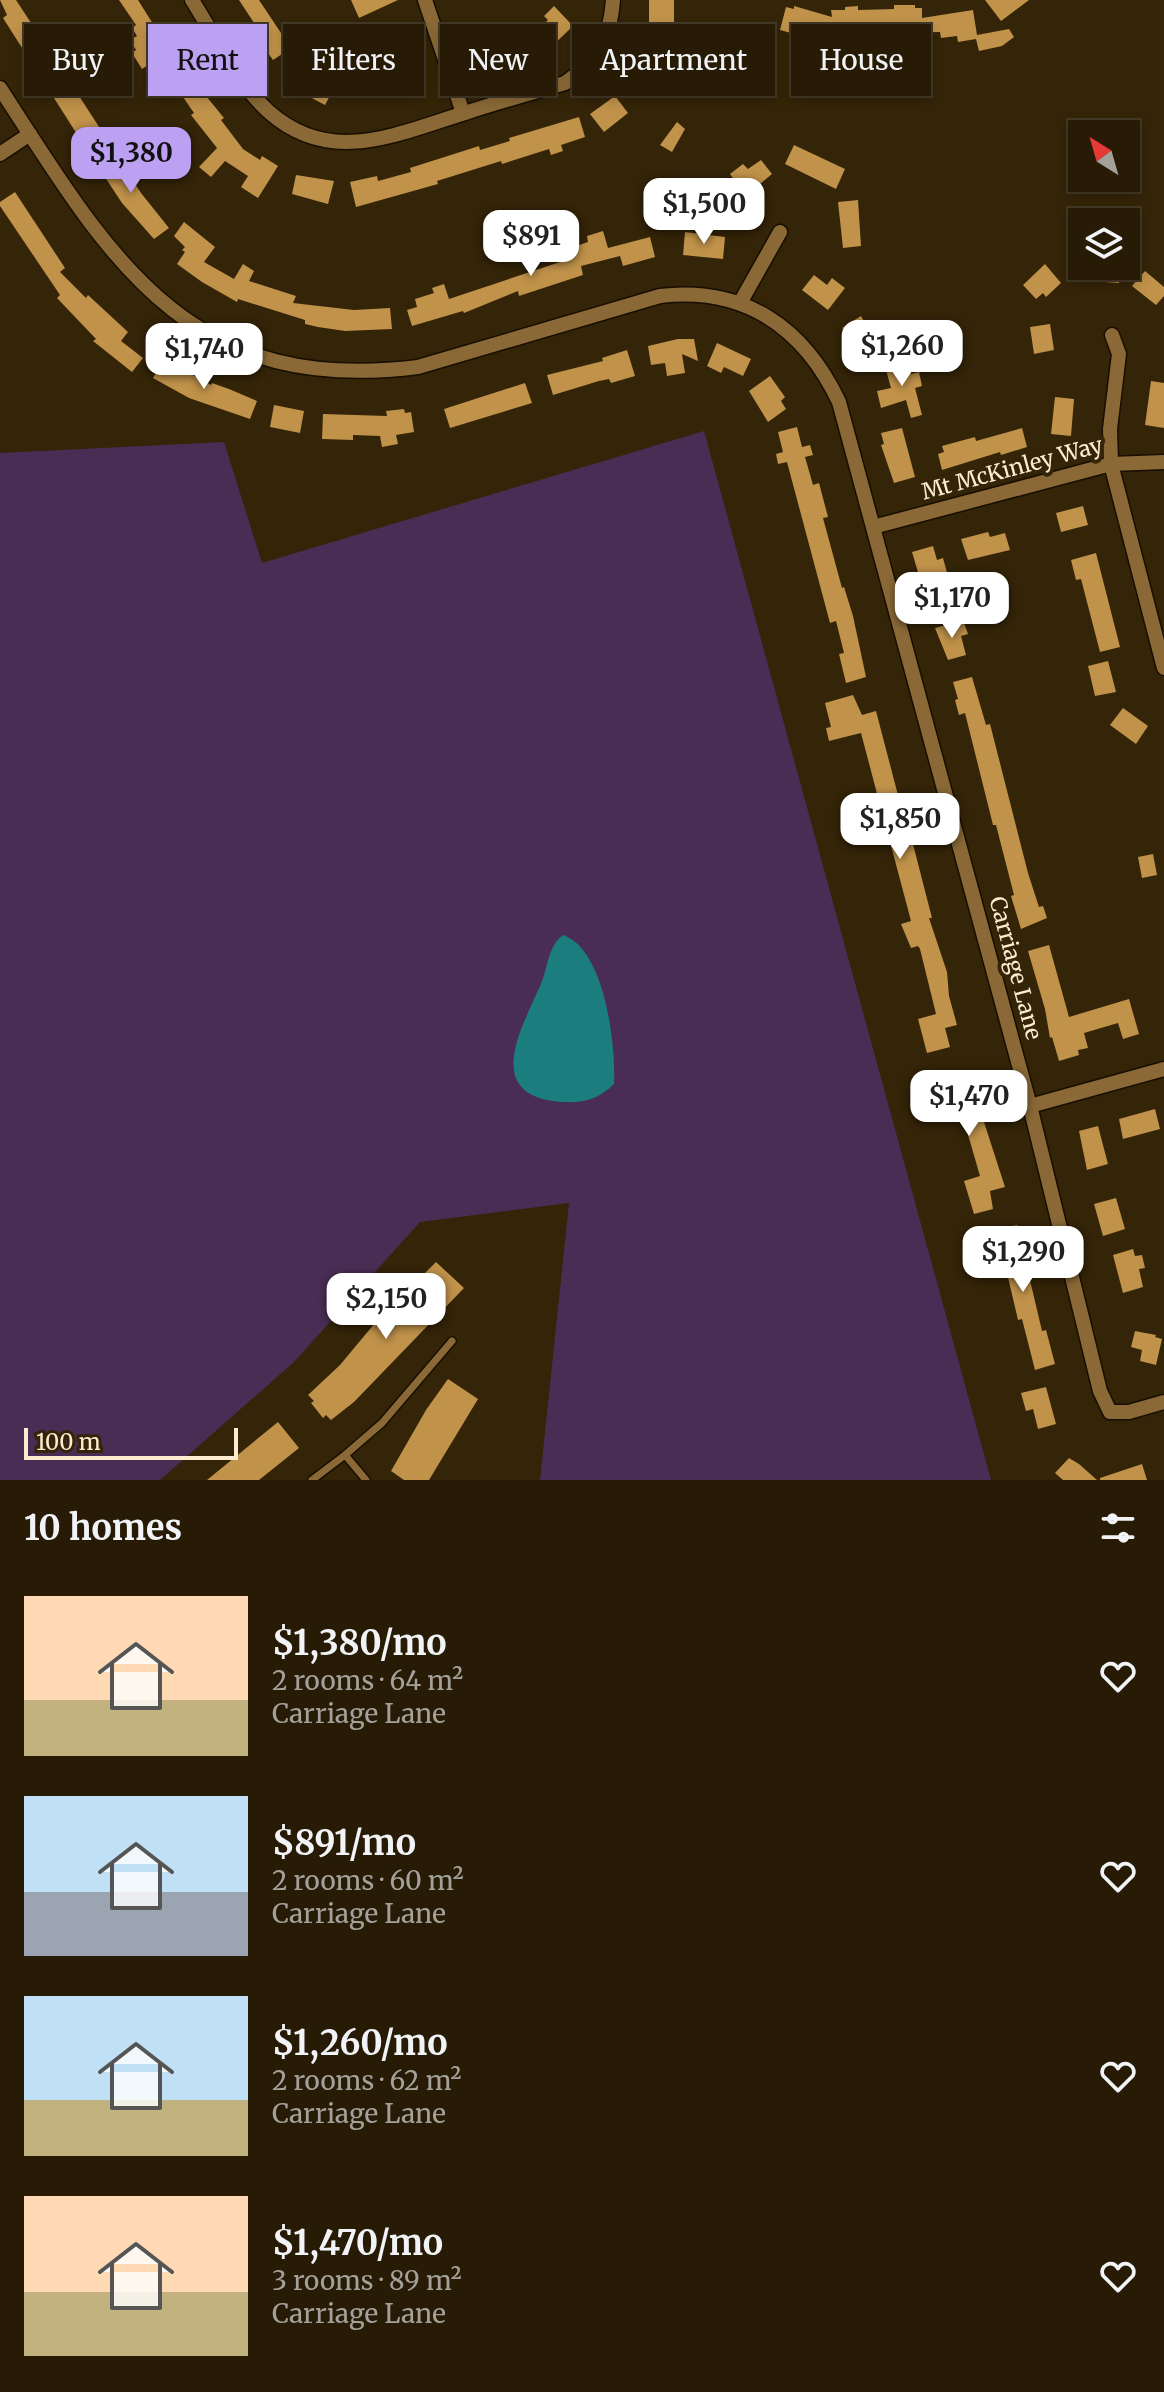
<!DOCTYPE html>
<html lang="en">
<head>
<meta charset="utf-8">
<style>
  body { margin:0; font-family:Merriweather,serif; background:#2f2410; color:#f1f3f6; height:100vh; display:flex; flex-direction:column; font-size:30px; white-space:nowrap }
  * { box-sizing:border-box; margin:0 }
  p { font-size:26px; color:#a4a19b }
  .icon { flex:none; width:44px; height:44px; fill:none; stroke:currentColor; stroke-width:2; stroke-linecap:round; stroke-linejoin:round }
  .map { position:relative; height:1480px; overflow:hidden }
  .side { display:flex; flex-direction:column; background:#271b06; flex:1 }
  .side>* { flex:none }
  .guide { position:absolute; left:24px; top:24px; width:1116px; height:72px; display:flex; gap:16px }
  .needle { width:52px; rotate:323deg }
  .fabs { position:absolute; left:1068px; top:120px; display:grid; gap:16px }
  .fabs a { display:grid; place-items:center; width:72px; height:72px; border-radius:0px; background:#271b06; box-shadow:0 4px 12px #0003,0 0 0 2px #433928; font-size:40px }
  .scale { position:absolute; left:24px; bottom:20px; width:214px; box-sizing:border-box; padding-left:8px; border:4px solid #feecd1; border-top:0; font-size:22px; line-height:28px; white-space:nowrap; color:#feecd1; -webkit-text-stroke:6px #342408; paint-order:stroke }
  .price { position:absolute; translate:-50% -68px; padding:0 18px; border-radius:16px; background:#fff; color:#222; font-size:26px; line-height:52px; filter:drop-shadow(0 2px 4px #0008) }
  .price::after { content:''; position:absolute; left:50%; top:48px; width:24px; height:18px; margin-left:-12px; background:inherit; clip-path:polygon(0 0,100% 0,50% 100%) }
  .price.current { background:#bca0f2; color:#111 }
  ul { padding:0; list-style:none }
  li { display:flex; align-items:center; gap:24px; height:200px; padding:0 24px }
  li span { display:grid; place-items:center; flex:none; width:224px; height:160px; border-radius:0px; color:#555 }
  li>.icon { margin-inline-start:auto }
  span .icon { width:96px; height:96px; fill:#fffc; stroke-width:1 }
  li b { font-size:34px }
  h2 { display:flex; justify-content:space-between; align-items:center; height:96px; padding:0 24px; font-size:34px }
  .tag { padding:0 28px; border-radius:0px; background:#271b06; box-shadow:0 4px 12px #0003,0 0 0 2px #433928; font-size:28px; line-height:72px }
  .tag.current { background:#bca0f2; color:#111 }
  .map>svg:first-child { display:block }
  .green { fill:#4a2d54 }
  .water { fill:#1c7d7f }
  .building { fill:#c0924a }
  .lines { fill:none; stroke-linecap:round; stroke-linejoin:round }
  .lane-casing { stroke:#180e01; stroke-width:10 }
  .street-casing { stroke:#180e01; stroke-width:17 }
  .lane { stroke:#8a6936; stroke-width:7 }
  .street { stroke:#8a6936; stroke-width:14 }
  .labels { text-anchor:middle; stroke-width:8; stroke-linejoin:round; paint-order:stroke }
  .street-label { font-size:22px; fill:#feecd1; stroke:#342408 }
</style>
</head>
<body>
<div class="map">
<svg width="1164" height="1480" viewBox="0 0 1164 1480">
  <rect width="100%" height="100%" fill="#342408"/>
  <path class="green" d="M704,431l287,1049h-451l29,-277 -149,19 -127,141 -133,117h-160v-1027l224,-11 38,121z"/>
  <path class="water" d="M563,935c42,14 53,110 51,149 -15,15 -30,19 -51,18 -82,-5 -42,-73 -22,-118 7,-17 7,-38 22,-49z"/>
  <path class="building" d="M0,0h16l21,32 9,-6 8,11 -10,7 20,31 7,-5 7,11 -6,4 29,45 -19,12 -79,-124 4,-3z
    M119,0h19l22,35 5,-3 37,59 22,27 -3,2 22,29 17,11 2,-4 16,10 -20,32 -17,-11 7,-11 -23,-15 -14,16 -12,-10 18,-19 -26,-33 3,-2 -37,-54 -15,10 -10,-16 4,-3 -6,-10 7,-4 -5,-8 4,-3z
    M239,0h20l32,48 -18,12 -5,-7 -4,2 -11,-17 3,-3 -4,-7 4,-2z
    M351,0h47l-39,18z
    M649,0h25v32h-25z
    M985,0h44l-28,21z
    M894,5h21v3h7v10l51,-8 4,25 32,-6 5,8 -12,9 -23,5 -3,-12 -18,3 -1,-6 -16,2 -1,-6 -52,1 -1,-2 -73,3 -1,5 -33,-9 6,-23 8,2v-3l38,11 -1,-7h14v-3l13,-1v4l36,-1z
    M554,6l19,20 -28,27 -15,-15 18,-18 -4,-4z
    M493,28l11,38 -18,5 -12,-37z
    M367,44l27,12 -10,23 -4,-2 -6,12 -20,-8z
    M646,49l19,8 -8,18 9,4 -6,14 -29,-11z
    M301,68l34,18 -10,19 -34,-18z
    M615,96l13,17 -24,19 -14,-18z
    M579,117l6,20 -24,8 2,6 -12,4 -2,-6 -47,15 -1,-3 -64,20 1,3 -82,23 -6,-25 27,-6 1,5 33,-9 -1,-4 69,-22 1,4 30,-9 -1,-3z
    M677,122l8,7 -13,23 -12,-7z
    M794,145l51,24 -9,20 -51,-25z
    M113,150l28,43 28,35 -15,11 -32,-36 -27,-41z
    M761,160l11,14 -12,10 1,2 -25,20h-4l-11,-14 14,-11 -5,-7 13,-10 5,5z
    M296,175l38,6 -6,23 -36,-10z
    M15,192l50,76 -5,4 26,26 2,-3 40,37 -7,9 22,17 -11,14 -39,-31 3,-2 -39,-41 3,-3 -60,-89v-4z
    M858,200l3,46 -18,2 -5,-46z
    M184,222l31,25 -11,15 30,17 9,-15 11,7 -5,10 47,15 -3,7 61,7 36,-2 2,21 -47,2 -27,-4 -13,-3v-4l-67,-21 -1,3 -35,-20 -25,-18 8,-12 -3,-2 3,-3 -11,-11z
    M603,231l5,17 42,-11 5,20 -32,9 -3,-10 -39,10 2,9 -64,21 -1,-5 -54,22 -1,-2 -51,15 -5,-16 10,-3 -2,-8 19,-6 -2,-5 12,-4 5,15 114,-38 -2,-10 27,-9 -1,-6z
    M685,232l40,5 -2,22 -40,-4z
    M1045,264l16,19 -15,14 -3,-4 -7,6 -13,-14z
    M1091,266h29l-1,17 -29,-2z
    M1145,271l19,16v9l-8,9 -24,-19z
    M814,275l13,10 5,-7 13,10 -17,22 -26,-20z
    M861,316l23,40 -16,11 -26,-39z
    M1050,324l4,26 -20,4 -4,-27z
    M678,339h16l4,22 -16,-7 3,19 -18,3 -2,-13 -14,2 -3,-19z
    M717,343l34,16 -8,17 -19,-9 -3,6 -14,-7z
    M627,350l8,26 -24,7 -2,-4 -10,2 -46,14 -6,-20 56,-14 -1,-3z
    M164,359l47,26 1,-2 17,6 28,12 -7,18 -61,-21 -36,-20z
    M907,360l4,14 8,-2 3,14 -7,2 7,27 -11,3 -5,-18 -25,8 -4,-17 14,-3 -6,-22z
    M770,376l15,21 -4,4 5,8 -18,13 -19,-31z
    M1151,381l13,2v45l-19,-3z
    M525,383l7,20 -82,25 -6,-19z
    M1055,397l19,2 -3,37 -20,-2z
    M274,405l30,6 -4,22 -30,-6z
    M404,409l1,4 6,-1 3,20 -18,3 2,9 -16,3 -2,-11 -27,-1v5l-31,-1 1,-25 64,2 -1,-5z
    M797,427l5,20 8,-2 3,10 -8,2 8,28 6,-2 9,34 -5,1 19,70 2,-1 9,29 13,61 -20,6 -7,-29 5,-1 -8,-32 -6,2 -43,-161 -9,2 -2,-10 7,-2 -5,-20z
    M902,428l13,49 -21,6 -13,-38 3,-1 -3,-11z
    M1022,428l5,19 -26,8 -1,-3 -58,18 -4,-16 6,-2 -2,-6 33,-9 1,4z
    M1083,506l5,19 -27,7 -5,-19z
    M988,532l2,5 15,-4 5,17 -42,10 -7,-21z
    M933,546l4,14 6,-2 9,33 -26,8 -14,-47z
    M1096,553l24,94 -20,5 -19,-73 -5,1 -5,-20z
    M957,622l1,3 6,-2 4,11 -7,2 5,19 -18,5 -13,-32z
    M1108,661l8,31 -21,4 -7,-30z
    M972,677l14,48 4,-1 38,149 11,34 4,-1 4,12 -26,11 -10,-33 3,-1 -18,-70h-3l-28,-112 -6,2 -4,-15 3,-1 -5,-17z
    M853,695l9,20 14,-4 23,88 5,-1 5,18 -3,1 26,101h-3l18,54 2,24 8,29 -12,3 5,19 -23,6 -9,-34 18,-5 -16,-65 -2,-3 -7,2 -10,-24 10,-3 -22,-83 -10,2 -5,-19 4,-1 -4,-14 6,-1 -19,-72 -32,8 -3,-13 5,-1 -6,-24z
    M1123,708l25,18 -12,18 -26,-19z
    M1153,854l4,21 -15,3 -4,-21z
    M1049,945l20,72 60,-18 10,35 -16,5 -5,-16 -34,10 4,15 -10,2 1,5 -20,6 -7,-24 -2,1 -5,-29 -17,-58z
    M952,1073l8,18 13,-3 32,99 -15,4 3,18 -19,5 -10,-33 16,-5 -20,-69 -31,8 -7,-24 15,-4 -3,-9z
    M1155,1109l5,20 -37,10 -4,-20z
    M1098,1126l10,38 -21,6 -8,-39z
    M1116,1198l9,31 -22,7 -9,-32z
    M1017,1225l25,106 4,-1 9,34 -20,6 -13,-51 -4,1 -18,-77 -10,3 -3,-13z
    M1133,1249l2,7 7,-1 3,13 -6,1 4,18 -20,6 -10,-38z
    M436,1262l28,26 -110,114 -23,18 -5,-5 -3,3 -12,-15 3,-2 -6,-6 32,-30 35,-42z
    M1135,1331l21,4 -1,2 7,2 -6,26 -16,-4 2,-11 -11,-3z
    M448,1379l30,20 -49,81h-25l-13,-9 35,-61z
    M1046,1387l10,37 -18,5 -5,-20 -7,2 -5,-18z
    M278,1422l21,26 -40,32h-52z
    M1069,1458l10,6 18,16h-34l-8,-7z
    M1142,1464l5,16h-47v-2z"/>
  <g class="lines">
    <defs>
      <path id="lane" d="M345,1455l37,-32 70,-82
        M312,1480l33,-25 21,25"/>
      <path id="street" d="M192,0c23,36 44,82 76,111 62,56 128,23 197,2 33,-11 66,-20 100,-30 33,-23 45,-43 48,-83
        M425,0l38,113
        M0,88c110,170 186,308 418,279l242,-71c85,-10 144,32 179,106l191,704 70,285 10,21h19l35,-10
        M0,154l30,-20
        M740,303l40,-71
        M1112,335l7,19 -9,75 1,35 53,204
        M873,527l238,-63 53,-2
        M1030,1106l134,-37"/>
    </defs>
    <use href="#lane" class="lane-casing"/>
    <use href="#street" class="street-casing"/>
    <use href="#lane" class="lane"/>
    <use href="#street" class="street"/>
  </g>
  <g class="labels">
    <g class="street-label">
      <text transform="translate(1012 468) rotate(-15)" y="8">Mt McKinley Way</text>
      <text transform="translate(1016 968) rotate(75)" y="8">Carriage Lane</text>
    </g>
  </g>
</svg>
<div class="fabs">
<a><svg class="needle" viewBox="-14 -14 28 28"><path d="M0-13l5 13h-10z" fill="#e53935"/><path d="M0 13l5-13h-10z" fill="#a4a19b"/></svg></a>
<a><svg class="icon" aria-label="layers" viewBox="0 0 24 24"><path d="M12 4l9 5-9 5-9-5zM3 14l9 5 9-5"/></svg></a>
</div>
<div class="scale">100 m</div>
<b class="price current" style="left:131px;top:195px">$1,380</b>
<b class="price" style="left:704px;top:246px">$1,500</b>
<b class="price" style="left:531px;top:278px">$891</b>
<b class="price" style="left:902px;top:388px">$1,260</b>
<b class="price" style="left:204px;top:391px">$1,740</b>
<b class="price" style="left:952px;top:640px">$1,170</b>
<b class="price" style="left:900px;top:861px">$1,850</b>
<b class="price" style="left:969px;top:1138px">$1,470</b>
<b class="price" style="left:1023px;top:1294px">$1,290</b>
<b class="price" style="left:386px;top:1341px">$2,150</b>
<div class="guide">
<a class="tag">Buy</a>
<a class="tag current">Rent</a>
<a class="tag">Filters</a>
<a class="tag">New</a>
<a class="tag">Apartment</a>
<a class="tag">House</a>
</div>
</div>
<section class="side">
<h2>10 homes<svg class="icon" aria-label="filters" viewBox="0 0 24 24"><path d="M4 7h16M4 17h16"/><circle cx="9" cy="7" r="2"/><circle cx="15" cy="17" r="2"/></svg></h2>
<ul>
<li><span style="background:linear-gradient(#ffd9b3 65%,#c2b280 0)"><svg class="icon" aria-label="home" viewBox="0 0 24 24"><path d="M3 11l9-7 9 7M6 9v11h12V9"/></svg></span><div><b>$1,380/mo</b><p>2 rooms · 64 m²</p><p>Carriage Lane</p></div><svg class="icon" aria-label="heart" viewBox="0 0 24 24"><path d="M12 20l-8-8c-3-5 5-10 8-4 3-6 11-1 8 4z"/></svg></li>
<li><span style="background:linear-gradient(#bfe0f5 60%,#9aa5b1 0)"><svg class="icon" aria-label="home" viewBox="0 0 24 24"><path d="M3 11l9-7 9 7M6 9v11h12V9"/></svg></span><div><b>$891/mo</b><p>2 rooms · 60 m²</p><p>Carriage Lane</p></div><svg class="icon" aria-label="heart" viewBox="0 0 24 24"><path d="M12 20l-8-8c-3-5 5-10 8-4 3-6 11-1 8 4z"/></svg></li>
<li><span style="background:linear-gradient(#bfe0f5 65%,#c2b280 0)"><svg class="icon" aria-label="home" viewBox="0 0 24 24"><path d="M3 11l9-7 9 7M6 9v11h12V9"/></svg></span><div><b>$1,260/mo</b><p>2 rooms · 62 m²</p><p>Carriage Lane</p></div><svg class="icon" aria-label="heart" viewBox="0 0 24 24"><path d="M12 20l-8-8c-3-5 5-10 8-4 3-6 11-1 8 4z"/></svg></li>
<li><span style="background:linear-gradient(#ffd9b3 60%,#c2b280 0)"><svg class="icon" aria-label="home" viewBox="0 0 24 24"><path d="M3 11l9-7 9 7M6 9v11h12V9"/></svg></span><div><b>$1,470/mo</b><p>3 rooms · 89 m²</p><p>Carriage Lane</p></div><svg class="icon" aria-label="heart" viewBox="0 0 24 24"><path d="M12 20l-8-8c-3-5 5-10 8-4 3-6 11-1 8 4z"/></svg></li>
</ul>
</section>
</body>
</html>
